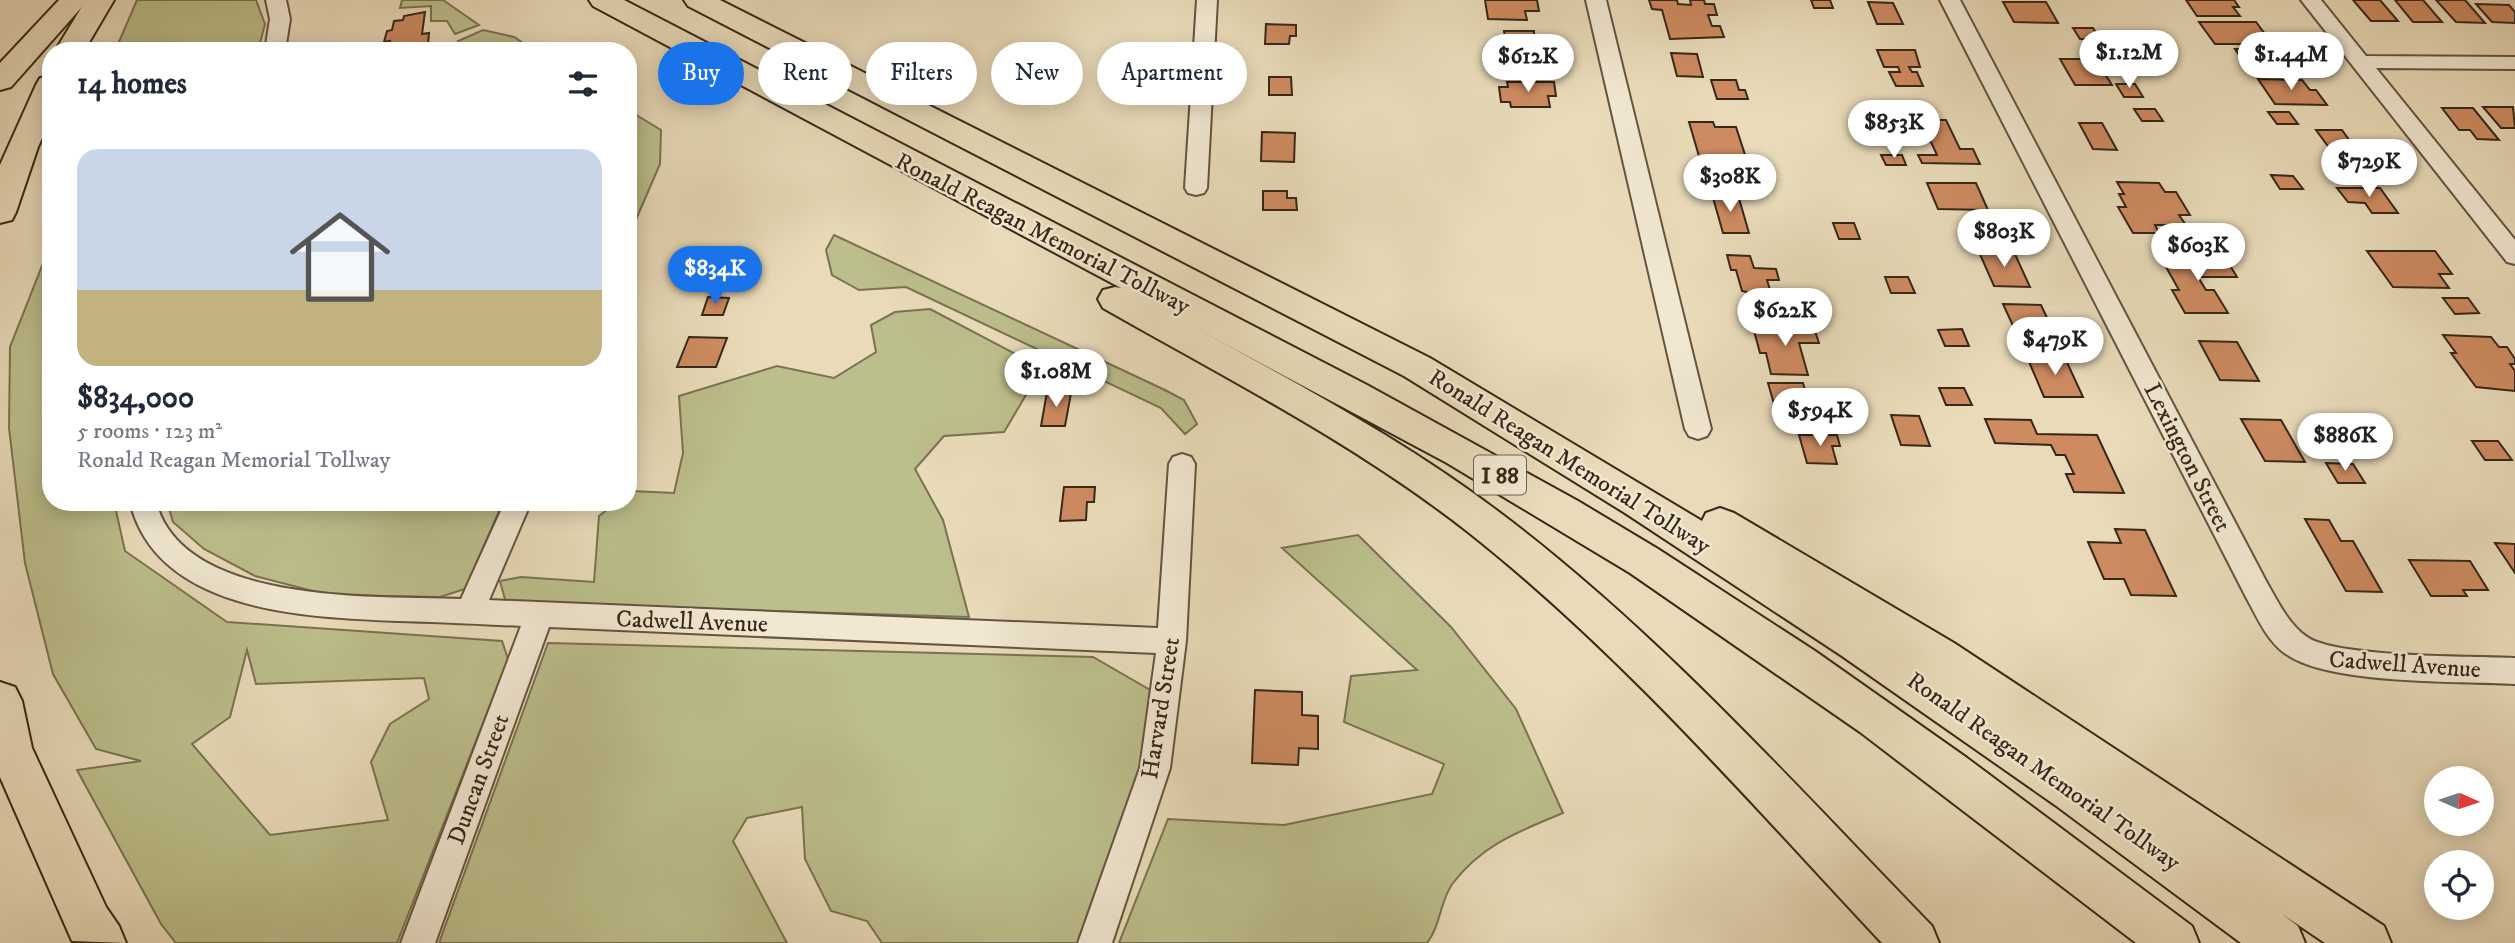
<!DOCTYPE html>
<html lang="en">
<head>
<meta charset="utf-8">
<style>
  body { margin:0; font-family:"IM FELL DW Pica",serif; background:#f6f6f7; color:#1f2937; height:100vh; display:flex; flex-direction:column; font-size:26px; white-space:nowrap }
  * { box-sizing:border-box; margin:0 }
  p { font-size:23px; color:#747a83 }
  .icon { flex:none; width:38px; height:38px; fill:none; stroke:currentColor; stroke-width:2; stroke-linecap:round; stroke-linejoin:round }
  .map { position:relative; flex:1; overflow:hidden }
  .panel { position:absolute; left:42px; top:42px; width:595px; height:469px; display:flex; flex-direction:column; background:#fff; border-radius:28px; box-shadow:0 4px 18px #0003 }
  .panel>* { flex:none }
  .banner { position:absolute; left:658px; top:42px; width:665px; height:63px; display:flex; gap:14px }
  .needle { width:46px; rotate:93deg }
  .fabs { position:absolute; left:2424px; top:766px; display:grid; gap:14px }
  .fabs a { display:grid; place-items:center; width:70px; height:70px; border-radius:50%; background:#fff; box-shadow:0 4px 18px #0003; font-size:35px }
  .price { position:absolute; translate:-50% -60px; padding:0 16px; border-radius:24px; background:#fff; color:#222; font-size:23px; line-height:46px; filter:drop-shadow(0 2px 4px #0008) }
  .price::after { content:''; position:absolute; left:50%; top:42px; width:21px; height:16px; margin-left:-10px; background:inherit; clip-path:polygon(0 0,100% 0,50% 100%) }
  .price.selected { background:#1a73e8; color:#fff }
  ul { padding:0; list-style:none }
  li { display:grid; align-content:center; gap:14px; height:371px; padding:0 35px }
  li span { display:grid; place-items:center; height:217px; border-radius:21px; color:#555 }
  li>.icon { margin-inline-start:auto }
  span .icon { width:126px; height:126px; fill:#fffc; stroke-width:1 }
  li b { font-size:30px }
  h2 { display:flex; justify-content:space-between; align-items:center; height:84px; padding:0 35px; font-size:30px }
  .tag { padding:0 24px; border-radius:32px; background:#fff; box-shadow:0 4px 18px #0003; font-size:24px; line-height:63px }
  .tag.selected { background:#1a73e8; color:#fff }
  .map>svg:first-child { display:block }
  .green { fill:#bcbe8b; stroke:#7a7252; stroke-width:2; fill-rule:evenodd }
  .building { fill:#ce8b61; stroke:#372718; stroke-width:2 }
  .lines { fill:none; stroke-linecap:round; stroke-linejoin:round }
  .minor-casing { stroke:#645440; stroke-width:4 }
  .trunk-casing { stroke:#372718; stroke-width:4 }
  .motorway-casing { stroke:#372718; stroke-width:4 }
  .minor { fill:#f1e8d2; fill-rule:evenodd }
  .trunk { fill:#e9dbb9; fill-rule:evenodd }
  .motorway { fill:#e9dbb9; fill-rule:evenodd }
  .labels { text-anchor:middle; stroke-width:5; stroke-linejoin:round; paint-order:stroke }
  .shield { fill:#f1e8d2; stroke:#6f6150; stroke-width:2 }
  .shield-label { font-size:23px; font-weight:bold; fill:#372718 }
  .street-label { font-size:24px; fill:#372718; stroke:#f1e8d2 }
</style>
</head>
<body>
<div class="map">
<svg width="2515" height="943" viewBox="0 0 2515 943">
  <rect width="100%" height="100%" fill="#e9dbb9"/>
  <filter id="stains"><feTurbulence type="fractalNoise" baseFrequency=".00286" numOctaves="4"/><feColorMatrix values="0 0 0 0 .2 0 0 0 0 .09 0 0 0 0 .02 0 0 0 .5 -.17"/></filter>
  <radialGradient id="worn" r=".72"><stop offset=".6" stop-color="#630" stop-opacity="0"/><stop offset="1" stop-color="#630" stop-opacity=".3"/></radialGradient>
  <path class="green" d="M137,0h119l9,24 -7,27h-143z
    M402,0h41l36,25 -24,9 -8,-13h-16v-15l-31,2z
    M483,30l31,7 21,14h-67l-10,-10z
    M628,110l33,20 -1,34 -32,74z
    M834,235l331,155 19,10 13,24 -12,10 -24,-26 -255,-121 -47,3 -27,-15 -6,-25z
    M51,243v259h63l11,49 102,71 275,19 6,18 -111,284h-221l-15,-19 -84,-154 64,-9 -45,-12 -43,-75 -28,-111 -16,-135 1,-81zM247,650l9,34 168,-6 5,21 -39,25 -19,38 17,58 -118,15 -78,-91 38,-27z
    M930,309l112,59 -38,64 -60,4 -29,33 28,51 26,97 -463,-14 -6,-22 21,-4 73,5 5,-66 18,-14h11v-8l4,-3 42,2 9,-40 -4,-57 98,-30 57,12 42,-26 -5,-27 24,-13z
    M167,502h336l-38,87 -25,8 -112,-2 -73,-19 -51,-27 -31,-27z
    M1358,535l93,92 65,82 47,104c-43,18 -80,31 -110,70 -13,17 -12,42 -26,60h-308l49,-124 116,6 148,-31 12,-30 -100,-42 7,-46 66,-6 -135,-122z
    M548,643l545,14 59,34 -10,83 -62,169h-198l-15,-22 -36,-10 -26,-52 -3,-52 -55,11 -14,23 54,102h-348z"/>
  <path class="building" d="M1485,0h52l2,11h-14l2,9 -39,-1z
    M1649,0h28l1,4 13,1 -1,-5h14l1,4h9l3,11h-9l4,11h8l4,11 -54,2 -8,-29 -10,-1z
    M1811,0h19l3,8h-19z
    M2186,0h48l5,7h-6l7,9h-43z
    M2353,0h27l18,21h-27z
    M2395,0h28l19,22h-29z
    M2436,0h29l20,23 -29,-1z
    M1868,2l25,1 10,21h-26z
    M2003,2h43l12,21 -44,-1z
    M2476,4l33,1 6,7v11l-23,-1z
    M425,12l-3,22 7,-1 -1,11 -8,1 -1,6h-31l2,-10 -6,1 3,-11 5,-1 2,-9 9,-1 1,-4z
    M2199,22h57l9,12h-6l8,10h-52z
    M1266,24l30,1v11h-6l-1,8h-24z
    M2073,28h20l7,11h-20z
    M1504,31h30v18h16l2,12h-50l-4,-25h7z
    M2235,49l50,1 10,14 -7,-1 8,11 -45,-1z
    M1877,50h38l5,17h-11l3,5h5l6,14h-27l-7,-14h11l-2,-5h-14z
    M1671,53l26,1 6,23 -26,-1z
    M2060,59h26l7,12h10l9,14h-37z
    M1269,77h22l1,18h-23z
    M2258,79l44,1 8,10h6l11,15 -52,-1z
    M1711,80h25l3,10h6l3,9h-31z
    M1507,82h47l2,14h-8l2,11h-39l-1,-5h-9l-2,-15h9z
    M2116,84h19l8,13h-19z
    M2483,107h30l2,21h-14z
    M2442,108h31l26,32 -22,-1 -7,-9h-11z
    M2134,109h21l8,12h-21z
    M2268,112h21l9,12h-21z
    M1904,120h42l14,29h13l7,15 -58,-1 -4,-8h19l-6,-13 -18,-1z
    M1689,122h24l2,5h21l12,37 -47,-1z
    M2079,123h23l15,27 -24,-1z
    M2316,130h26l17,24 -26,-1z
    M1262,132l33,1 -1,29 -33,-1z
    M1881,155h21l4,10h-20z
    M2271,175l22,1 10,13h-23z
    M2117,182l42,1 6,9h11l14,23h-11l7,10h-31l4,8h-26l-15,-26h8l-7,-13h5z
    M1927,183h49l12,27 -50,-1z
    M2337,188h43l18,25h-26l-7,-10 -17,-1z
    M1263,191h24v7h9l1,12h-34z
    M1712,194l26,1 11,38h-26z
    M1833,223h21l6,16h-21z
    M2367,251h68l17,23h-13l10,14 -56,-1z
    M1979,252h35l16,35 -36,-1z
    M1727,255l23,1 4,12 22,1 3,11h-12l9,29h-21l-4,-16 -9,-2 -6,-21h-5z
    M2161,258l65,1 11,18h-39l8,13h8l14,23h-43l-13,-23h7z
    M1885,277h23l7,16h-24z
    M708,297l21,1 -6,17h-21z
    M2443,298h25l11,15 -24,1z
    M2003,304l38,1 17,36h-38z
    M1753,327l61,1 5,15h-20l9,32 -37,-1 -5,-21h-6z
    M1962,329l7,17h-24l-7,-16z
    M2443,335l48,2 8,10h8l8,12v5h-5l5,7v20l-39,-4 -25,-34h5z
    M689,337l38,1 -11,29h-39z
    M2199,341l38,1 22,39 -39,-1z
    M2027,357l38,1 18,39h-39z
    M1768,383h35l6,22 -35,-1z
    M1939,388h25l8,17h-26z
    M1047,392l24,1 -6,33h-24z
    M1891,415l28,1 11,30 -29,-1z
    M1985,419l46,1 6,14 60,1 27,58 -50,-1 -8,-18h8l-9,-19h-9l-5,-10 -56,-2z
    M2241,419l40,1 24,42 -40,-1z
    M1799,435h38l3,11h-8l5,18 -30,-1z
    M2472,441h26l14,19h-27z
    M2326,463l27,1 12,19h-27z
    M1064,487h31l-1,15h-7l-1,18 -26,1z
    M2305,519l24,1 12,21h12l29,51 -36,-1z
    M2115,529l30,1 31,66 -45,-1 -7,-16h-20l-16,-37 33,1z
    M2495,543l20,1v29z
    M2409,560l61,1 18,29h-25l4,6h-36z
    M1255,690l47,2v23l16,1v33l-19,-1 -1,17 -46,-2z"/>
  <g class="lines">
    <defs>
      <path id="minor" d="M266,0h20l4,19 -5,32h-20l5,-32z
        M1197,0h20l-10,188 -3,5 -8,2 -8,-2 -3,-5z
        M1586,0h20l105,429 -4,7 -9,3 -9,-3 -4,-7z
        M1940,0h20l306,581c11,19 22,43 41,56 30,21 165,19 208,21v26c-55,-3 -186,1 -229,-30 -19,-13 -29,-37 -40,-57z
        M2301,0h20l45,56 149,1v12l-139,-1 139,172v24l-8,-2z
        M1182,454l9,3 4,7 -9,177 -16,127 -58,175h-34l62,-175 16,-115 -607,-26 -114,316h-34l120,-317c-41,-2 -82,-4 -123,-5 -91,-4 -241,-8 -268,-119h26c27,104 222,94 305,97l44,-97h26l-42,98 669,28 11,-164 4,-7z"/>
      <path id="trunk" d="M59,0h29l-77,87 -11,3v-27z"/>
      <path id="motorway" d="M86,0h28l-30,51h-29z
        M589,0h35l743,385 211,116 80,48 157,102 152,107 225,168 7,17h-63l-276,-211 -230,-159 -183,-110 -265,-142c107,58 216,115 313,188 162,121 297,273 437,417l7,17h-57c-133,-142 -261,-290 -414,-411 -112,-88 -242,-154 -365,-224l-5,-9 5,-9 12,-3 6,1 -528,-282z
        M684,0h36l710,358 272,163 4,-8 14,-5 14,5 220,130 430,283 7,17h-66l-43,-29 16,12 7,17h-64l-186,-138 -213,-149 -217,-143 -221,-137 -716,-370z
        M51,76v42l-13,29 -22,65 -4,8 -12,3v-58l36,-80 4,-7z
        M0,682l15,5 7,14 10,47 74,159 13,19 7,17 -54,-2 -72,-164z"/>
    </defs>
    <use href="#minor" class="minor-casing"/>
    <use href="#trunk" class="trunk-casing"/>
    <use href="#motorway" class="motorway-casing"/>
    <use href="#minor" class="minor"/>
    <use href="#trunk" class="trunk"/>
    <use href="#motorway" class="motorway"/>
  </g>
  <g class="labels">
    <rect class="shield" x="1474" y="455.5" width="52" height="39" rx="5"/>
    <g class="shield-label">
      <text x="1500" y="483">I 88</text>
    </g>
    <g class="street-label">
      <text transform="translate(1043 233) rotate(27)" y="8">Ronald Reagan Memorial Tollway</text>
      <text transform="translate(2188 457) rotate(63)" y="8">Lexington Street</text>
      <text transform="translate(1570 461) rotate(32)" y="8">Ronald Reagan Memorial Tollway</text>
      <text transform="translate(692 621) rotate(2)" y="8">Cadwell Avenue</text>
      <text transform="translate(2405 664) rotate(4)" y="8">Cadwell Avenue</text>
      <text transform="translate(1160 708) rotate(-81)" y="8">Harvard Street</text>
      <text transform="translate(2044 771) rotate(35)" y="8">Ronald Reagan Memorial Tollway</text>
      <text transform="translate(478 779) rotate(-70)" y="8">Duncan Street</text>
    </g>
  </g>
  <rect width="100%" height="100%" filter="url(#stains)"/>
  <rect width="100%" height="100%" fill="url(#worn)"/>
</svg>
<div class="fabs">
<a><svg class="needle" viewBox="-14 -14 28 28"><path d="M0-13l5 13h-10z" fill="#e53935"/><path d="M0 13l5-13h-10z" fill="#747a83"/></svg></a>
<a><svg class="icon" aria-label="locate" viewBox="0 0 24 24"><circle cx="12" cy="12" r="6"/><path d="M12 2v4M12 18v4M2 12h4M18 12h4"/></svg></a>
</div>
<b class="price" style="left:2129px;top:90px">$1.12M</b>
<b class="price" style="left:2291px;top:92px">$1.44M</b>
<b class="price" style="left:1528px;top:94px">$612K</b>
<b class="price" style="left:1894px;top:160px">$853K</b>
<b class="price" style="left:2369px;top:199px">$729K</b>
<b class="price" style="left:1730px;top:214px">$308K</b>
<b class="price" style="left:2004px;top:269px">$803K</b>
<b class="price" style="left:2198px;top:283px">$603K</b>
<b class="price selected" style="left:715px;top:306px">$834K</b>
<b class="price" style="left:1785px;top:348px">$622K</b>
<b class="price" style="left:2055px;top:377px">$479K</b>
<b class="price" style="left:1056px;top:409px">$1.08M</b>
<b class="price" style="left:1820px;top:448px">$594K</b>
<b class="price" style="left:2345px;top:473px">$886K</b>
<div class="banner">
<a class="tag selected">Buy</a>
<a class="tag">Rent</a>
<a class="tag">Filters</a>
<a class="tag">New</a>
<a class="tag">Apartment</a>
</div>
<section class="panel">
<h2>14 homes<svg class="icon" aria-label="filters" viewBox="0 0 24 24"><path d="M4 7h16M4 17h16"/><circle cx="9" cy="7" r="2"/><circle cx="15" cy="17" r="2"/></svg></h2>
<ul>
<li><span style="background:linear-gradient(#c9d6e8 65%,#c2b280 0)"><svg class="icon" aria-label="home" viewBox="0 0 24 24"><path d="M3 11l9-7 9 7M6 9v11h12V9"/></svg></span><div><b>$834,000</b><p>5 rooms · 123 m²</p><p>Ronald Reagan Memorial Tollway</p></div></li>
</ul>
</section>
</div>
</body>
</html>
